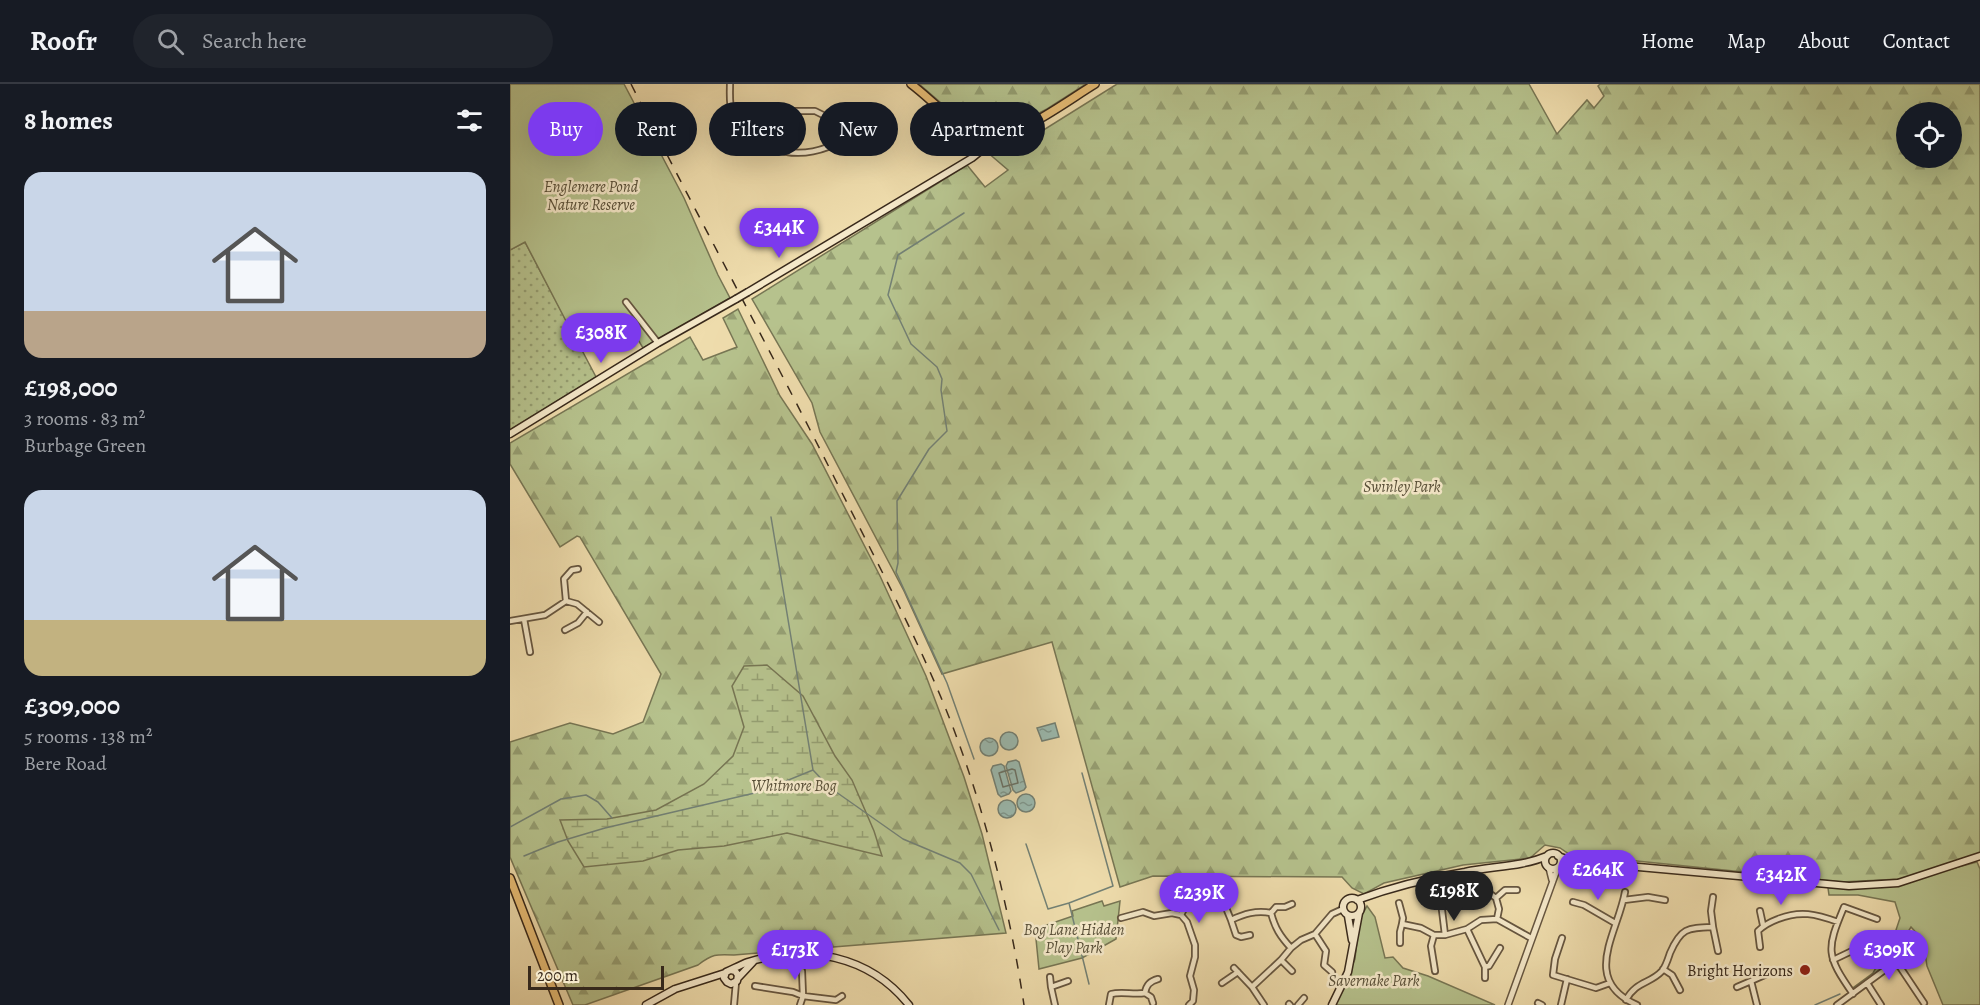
<!DOCTYPE html>
<html lang="en">
<head>
<meta charset="utf-8">
<style>
  body { margin:0; font-family:Alegreya,serif; background:#20242c; color:#f1f3f6; height:100vh; display:flex; flex-direction:column; font-size:22px; white-space:nowrap }
  * { box-sizing:border-box; margin:0 }
  p { font-size:20px; color:#9ea1a6 }
  .icon { flex:none; width:33px; height:33px; fill:none; stroke:currentColor; stroke-width:2; stroke-linecap:round; stroke-linejoin:round }
  .map { position:relative; flex:1; overflow:hidden }
  .details { display:flex; flex-direction:column; background:#171b24; width:510px }
  .details>* { flex:none }
  .top-card { position:absolute; left:18px; top:18px; width:570px; height:54px; display:flex; gap:12px }
  .tools { position:absolute; left:1386px; top:18px; display:grid; gap:12px }
  .tools a { display:grid; place-items:center; width:66px; height:66px; border-radius:50%; background:#171b24; box-shadow:0 6px 24px #0002; font-size:30px }
  .scale { position:absolute; left:18px; bottom:15px; width:136px; box-sizing:border-box; padding-left:6px; border:3px solid #38291b; border-top:0; font-size:16px; line-height:21px; white-space:nowrap; color:#38291b; -webkit-text-stroke:4px #f5e9ca; paint-order:stroke }
  .price { position:absolute; translate:-50% -51px; padding:0 14px; border-radius:21px; background:#7c3aed; color:#fff; font-size:20px; line-height:39px; filter:drop-shadow(0 2px 3px #0008) }
  .price::after { content:''; position:absolute; left:50%; top:36px; width:18px; height:14px; margin-left:-9px; background:inherit; clip-path:polygon(0 0,100% 0,50% 100%) }
  .price.current { background:#222; color:#fff }
  ul { padding:0; list-style:none }
  li { display:grid; align-content:center; gap:12px; height:318px; padding:0 24px }
  li span { display:grid; place-items:center; height:186px; border-radius:18px; color:#555 }
  li>.icon { margin-inline-start:auto }
  span .icon { width:108px; height:108px; fill:#fffc; stroke-width:1 }
  li b { font-size:26px }
  h2 { display:flex; justify-content:space-between; align-items:center; height:72px; padding:0 24px; font-size:26px }
  .pill { padding:0 21px; border-radius:27px; background:#171b24; box-shadow:0 6px 24px #0002; font-size:21px; line-height:54px }
  .pill.current { background:#7c3aed; color:#fff }
  header { display:flex; align-items:center; gap:36px; box-sizing:border-box; height:84px; padding:0 30px; background:#171b24; border-bottom:2px solid #363941 }
  header strong { font-size:28px }
  nav { display:flex; gap:33px; margin-inline-start:auto; font-size:21px }
  .search { width:420px; height:54px; background:#20242c; display:flex; align-items:center; gap:15px; box-sizing:border-box; padding:0 21px; border-radius:33px; color:#9ea1a6; font-size:22px }
  main { display:flex; flex:1; min-height:0 }
  .map>svg:first-child { display:block }
  .grass { fill:url(#grass-dots); stroke:#777654; stroke-width:1.5 }
  .forest { fill:url(#forest-firs); stroke:#777654; stroke-width:1.5; fill-rule:evenodd }
  .wetland { fill:url(#wetland-marsh); stroke:#777654; stroke-width:1.5 }
  .park { fill:#b6c28d; stroke:#777654; stroke-width:1.5 }
  .water { fill:url(#water-ripples); stroke:#738175; stroke-width:1.5 }
  .lines { fill:none; stroke-linecap:round; stroke-linejoin:round }
  .shore { stroke:#6a7266; stroke-width:1.5 }
  .stream { stroke:#738175; stroke-width:1.5 }
  .minor-casing { stroke:#665640; stroke-width:8 }
  .tertiary-casing { stroke:#665640; stroke-width:8 }
  .secondary-casing { stroke:#38291b; stroke-width:9 }
  .primary-casing { stroke:#38291b; stroke-width:10 }
  .minor { stroke:#f5e9ca; stroke-width:4.5 }
  .tertiary { stroke:#f5e9ca; stroke-width:5 }
  .secondary { stroke:#f5e9ca; stroke-width:6 }
  .primary { stroke:#e8be76; stroke-width:7 }
  .rail { stroke:#38291b; stroke-width:1.5; stroke-dasharray:10 10; stroke-linecap:butt }
  .secondary-bridge-casing { stroke:#38291b; stroke-width:9; stroke-linecap:butt }
  .secondary-bridge { stroke:#f5e9ca; stroke-width:6 }
  .poi-dot { fill:#8f2418; stroke:#f5e9ca; stroke-width:2 }
  .labels { text-anchor:middle; stroke-width:5; stroke-linejoin:round; paint-order:stroke }
  .park-label { font-size:16px; font-style:italic; fill:#584f38; stroke:#f5e9ca }
  .poi-label { font-size:16px; fill:#38291b; stroke:#f5e9ca; text-anchor:end }
</style>
</head>
<body>
<header>
<strong>Roofr</strong>
<div class="search"><svg class="icon" aria-label="search" viewBox="0 0 24 24"><circle cx="10" cy="10" r="6"/><path d="M15 15l6 6"/></svg>Search here</div>
<nav><a>Home</a><a>Map</a><a>About</a><a>Contact</a></nav>
</header>
<main>
<section class="details">
<h2>8 homes<svg class="icon" aria-label="filters" viewBox="0 0 24 24"><path d="M4 7h16M4 17h16"/><circle cx="9" cy="7" r="2"/><circle cx="15" cy="17" r="2"/></svg></h2>
<ul>
<li><span style="background:linear-gradient(#c9d6e8 75%,#b9a48a 0)"><svg class="icon" aria-label="home" viewBox="0 0 24 24"><path d="M3 11l9-7 9 7M6 9v11h12V9"/></svg></span><div><b>£198,000</b><p>3 rooms · 83 m²</p><p>Burbage Green</p></div></li>
<li><span style="background:linear-gradient(#c9d6e8 70%,#c2b280 0)"><svg class="icon" aria-label="home" viewBox="0 0 24 24"><path d="M3 11l9-7 9 7M6 9v11h12V9"/></svg></span><div><b>£309,000</b><p>5 rooms · 138 m²</p><p>Bere Road</p></div></li>
</ul>
</section>
<div class="map">
<svg width="1470" height="921" viewBox="0 0 1470 921">
  <defs>
    <pattern id="grass-dots" width="8" height="8" patternUnits="userSpaceOnUse" patternTransform="scale(1.5)"><rect width="8" height="8" fill="#b6c28d"/><path d="M2 2h.1M6 6h.1" fill="none" stroke="#959e72" stroke-width="1.8" stroke-linecap="round"/></pattern>
    <pattern id="forest-firs" width="22" height="20" patternUnits="userSpaceOnUse" patternTransform="scale(1.5)"><rect width="22" height="20" fill="#b6c28d"/><path d="M5 1l3.5 6h-7zM16 11l3.5 6h-7z" fill="#959e72"/></pattern>
    <pattern id="wetland-marsh" width="20" height="14" patternUnits="userSpaceOnUse" patternTransform="scale(1.5)"><rect width="20" height="14" fill="#b6c28d"/><path d="M1 5h8M5 5V1M11 12h8M15 12V8" fill="none" stroke="#959e72"/></pattern>
    <pattern id="water-ripples" width="26" height="14" patternUnits="userSpaceOnUse" patternTransform="scale(1.5)"><rect width="26" height="14" fill="#9bbbb1"/><path d="M2 4q2-2 4 0t4 0M15 11q2-2 4 0t4 0" fill="none" stroke="#7f988f"/></pattern>
  </defs>
  <rect width="100%" height="100%" fill="#efddad"/>
  <filter id="stains"><feTurbulence type="fractalNoise" baseFrequency=".00333" numOctaves="4"/><feColorMatrix values="0 0 0 0 .2 0 0 0 0 .09 0 0 0 0 .02 0 0 0 .5 -.17"/></filter>
  <radialGradient id="worn" r=".72"><stop offset=".6" stop-color="#630" stop-opacity="0"/><stop offset="1" stop-color="#630" stop-opacity=".3"/></radialGradient>
  <path class="grass" d="M15,158l71,135 -86,53v-180z"/>
  <path class="forest" d="M409,0h167l-39,25 -41,21h-20l-24,-9z
    M607,0h412l28,50 30,-34 7,8 10,-12 -6,-10 2,-2h380v769l-79,26 -60,3 -272,-28 -9,-6 -15,-3 -15,13 -67,7 -79,18 -20,11 -12,-6 -10,-11 -189,-1 -33,11 -68,-245 -110,32 -38,-83 -84,-159 -8,-29 -60,-104 215,-134 18,22 23,-17 -21,-18 31,-6zM1396,28h46v46h-46z
    M228,225l42,87 32,48 68,132 46,100 38,101 18,57 24,99 -272,22c-18,-1 -22,-1 -36,10l-113,40h-12l-63,-148v-115l60,-19 43,11 30,-12 18,-48 -81,-137 -3,-1 -17,11 -50,-83v-21l180,-106 13,23 34,-13 -14,-29z"/>
  <path class="wetland" d="M257,581l36,31 32,60 17,24 22,51 8,25 -95,-23 -63,13 -46,4 -35,11 -59,6 -16,-26 -8,-21 47,-1 49,-9 48,-26 29,-28 11,-29 -12,-41 12,-20z"/>
  <path class="park" d="M0,0h114l60,114 34,77 12,23 -87,50 -15,-25 -48,25 -55,-106 -15,8z
    M1467,778l3,7v136h-37l-16,-39 -4,-26 -12,-13 -10,16 4,10 -47,37h-8l23,-17 20,-34 7,-21 -5,-16 -37,-7h-29l-1,-7 70,-5z
    M592,817l2,5 16,-5 -4,38 -34,19 -43,11 -4,-40 38,-13 -1,-5z
    M857,822l8,11 10,41 8,-1 10,11 25,8 67,29h-160l20,-46 4,-38z"/>
  <path class="water" d="M545,639l4,14 -17,4 -5,-13z
    M490 657a9 9 0 1 1 18 0a9 9 0 1 1-18 0Z
    M470 663a9 9 0 1 1 18 0a9 9 0 1 1-18 0Z
    M506,676l3,2 7,25 -2,3 -8,3 -3,-3 -7,-24 2,-4z
    M491,680l3,2 7,25 -2,3 -8,3 -3,-3 -7,-24 2,-4z
    M507 719a9 9 0 1 1 18 0a9 9 0 1 1-18 0Z
    M488 725a9 9 0 1 1 18 0a9 9 0 1 1-18 0Z"/>
  <g class="lines">
    <path class="shore" d="M502,685l3,1 3,13 -15,4 -4,-14z"/>
    <path class="stream" d="M454,129l-66,42 -10,40 23,49 26,23 5,12 -1,11 6,41 -18,18 -32,52 1,62 -2,9 51,111 27,76
      M261,433l42,253 16,17 74,52 57,24 11,11 28,56
      M0,743l51,-28 25,-4 12,7 14,16
      M516,760l22,65 21,-6 20,81
      M14,772l34,-14 47,-14 154,-36 54,-22
      M559,819l44,-17 -31,-113
      M1305,921l25,-11"/>
    <defs>
      <path id="minor" d="M220,0c0,9 -1,20 2,28 17,37 60,49 96,35l5,-12 -8,-19 -10,-5h-28
        M116,218l32,41
        M56,517l-2,-22 8,-9 6,-1
        M56,517l11,3 22,18
        M14,535l6,33
        M0,537l35,-6 21,-14
        M55,546l13,-7 9,-11
        M966,808l13,1 7,5 3,11 -2,10
        M1115,808c-7,41 -45,88 12,113
        M986,814l9,-8h12
        M1114,816l24,-3 17,3
        M931,818l4,33
        M1063,818l11,3 31,18
        M889,819l4,15 -1,6
        M706,821l8,-2 7,17
        M1250,827l3,14
        M761,829l5,-6h9l7,-3
        M671,831l3,-6v-5
        M611,834l22,-6 11,4 18,-3 9,2 6,7 8,23v12l-5,19 4,14 -1,11 -4,4
        M1203,843l5,24
        M957,845l18,38v11
        M805,850l11,17 -2,14 8,7
        M740,851l-9,2 -5,-2 -5,-15c13,-6 25,-10 40,-7 4,15 9,23 20,35
        M924,851l-3,11 4,25
        M1052,854l-7,21 -2,16 43,13 14,-5
        M890,859v-11l2,-8 19,4 13,7h11l22,-6 14,-9 16,-1 34,19
        M1250,863l-2,-16c6,-6 12,-9 20,-12 22,-9 38,-5 60,3
        M771,876l11,11
        M1323,876l23,-11 5,-10
        M1386,877l28,42
        M975,883l4,-1 11,-18
        M724,884l18,19 12,18
        M1153,885l9,6 8,15
        M292,887l1,25 33,4 6,-4
        M540,893l1,10
        M712,899l16,-11
        M1357,899l14,22
        M245,902l38,6 10,4 -3,9
        M742,903l29,-27 10,-12 10,-8 14,-6 17,-20 11,-5
        M1227,903l14,-6
        M635,909c1,-8 5,-12 13,-14
        M635,909l6,4 2,6
        M1343,910c-27,-39 -27,-44 -9,-87l33,12
        M1116,916c10,-19 24,-16 36,-29 4,-5 6,-12 8,-18 11,-25 17,-25 43,-26l-2,-16 2,-14
        M1028,919l4,2
        M779,920l1,1
        M224,921l2,-23
        M545,921l-4,-18 17,-6
        M599,921l2,-11c11,-3 22,1 34,-1
        M788,921l6,-7
        M1051,921l6,-26
        M1247,921l-6,-24 18,-8
        M1327,921l68,-50 -4,-12"/>
      <path id="tertiary" d="M1039,784l3,12
        M998,921l50,-138"/>
      <path id="secondary" d="M238,208l224,-134 16,-13 2,-9
        M0,350l148,-91 78,-44
        M1035 777a8 8 0 1 1 16 0a8 8 0 1 1-16 0Z
        M1048,772l14,5 277,25 49,-3 82,-27
        M833 823a9 9 0 1 1 18 0a9 9 0 1 1-18 0Z
        M847,816c35,-13 72,-22 108,-28 28,-6 56,-5 82,-16
        M838,832l4,24
        M221,886l4,1 3,4 -1,6 -6,3 -4,-2 -3,-4 2,-6c7,-3 14,-7 22,-10 59,-18 121,-7 161,43
        M228,894l15,-16
        M136,921l29,-16 50,-16
        M822,921l16,-33 11,-59"/>
      <path id="primary" d="M401,0c20,15 37,35 59,46 8,4 18,7 27,6 28,-3 73,-37 98,-52
        M0,794l49,127"/>
    </defs>
    <use href="#minor" class="minor-casing"/>
    <use href="#tertiary" class="tertiary-casing"/>
    <use href="#secondary" class="secondary-casing"/>
    <use href="#primary" class="primary-casing"/>
    <use href="#minor" class="minor"/>
    <use href="#tertiary" class="tertiary"/>
    <use href="#secondary" class="secondary"/>
    <use href="#primary" class="primary"/>
    <path class="rail" d="M121,0c66,131 136,260 202,391 40,80 83,159 116,242 35,89 61,194 75,288"/>
    <defs>
      <path id="secondary-bridge" d="M226,215l12,-7"/>
    </defs>
    <use href="#secondary-bridge" class="secondary-bridge-casing"/>
    <use href="#secondary-bridge" class="secondary-bridge"/>
  </g>
  <circle class="poi-dot" cx="1295" cy="886" r="6"/>
  <g class="labels">
    <g class="park-label">
      <text x="81" y="108">Englemere Pond<tspan x="81" dy="18">Nature Reserve</tspan></text>
      <text x="892" y="408">Swinley Park</text>
      <text x="284" y="707">Whitmore Bog</text>
      <text x="564" y="851">Bog Lane Hidden<tspan x="564" dy="18">Play Park</tspan></text>
      <text x="864" y="902">Savernake Park</text>
    </g>
    <g class="poi-label">
      <text x="1283" y="892">Bright Horizons</text>
    </g>
  </g>
  <rect width="100%" height="100%" filter="url(#stains)"/>
  <rect width="100%" height="100%" fill="url(#worn)"/>
</svg>
<div class="tools">
<a><svg class="icon" aria-label="locate" viewBox="0 0 24 24"><circle cx="12" cy="12" r="6"/><path d="M12 2v4M12 18v4M2 12h4M18 12h4"/></svg></a>
</div>
<div class="scale">200 m</div>
<b class="price" style="left:269px;top:175px">£344K</b>
<b class="price" style="left:91px;top:280px">£308K</b>
<b class="price" style="left:1088px;top:817px">£264K</b>
<b class="price" style="left:1271px;top:822px">£342K</b>
<b class="price current" style="left:944px;top:838px">£198K</b>
<b class="price" style="left:689px;top:840px">£239K</b>
<b class="price" style="left:285px;top:897px">£173K</b>
<b class="price" style="left:1379px;top:897px">£309K</b>
<div class="top-card">
<a class="pill current">Buy</a>
<a class="pill">Rent</a>
<a class="pill">Filters</a>
<a class="pill">New</a>
<a class="pill">Apartment</a>
</div>
</div>
</main>
</body>
</html>
